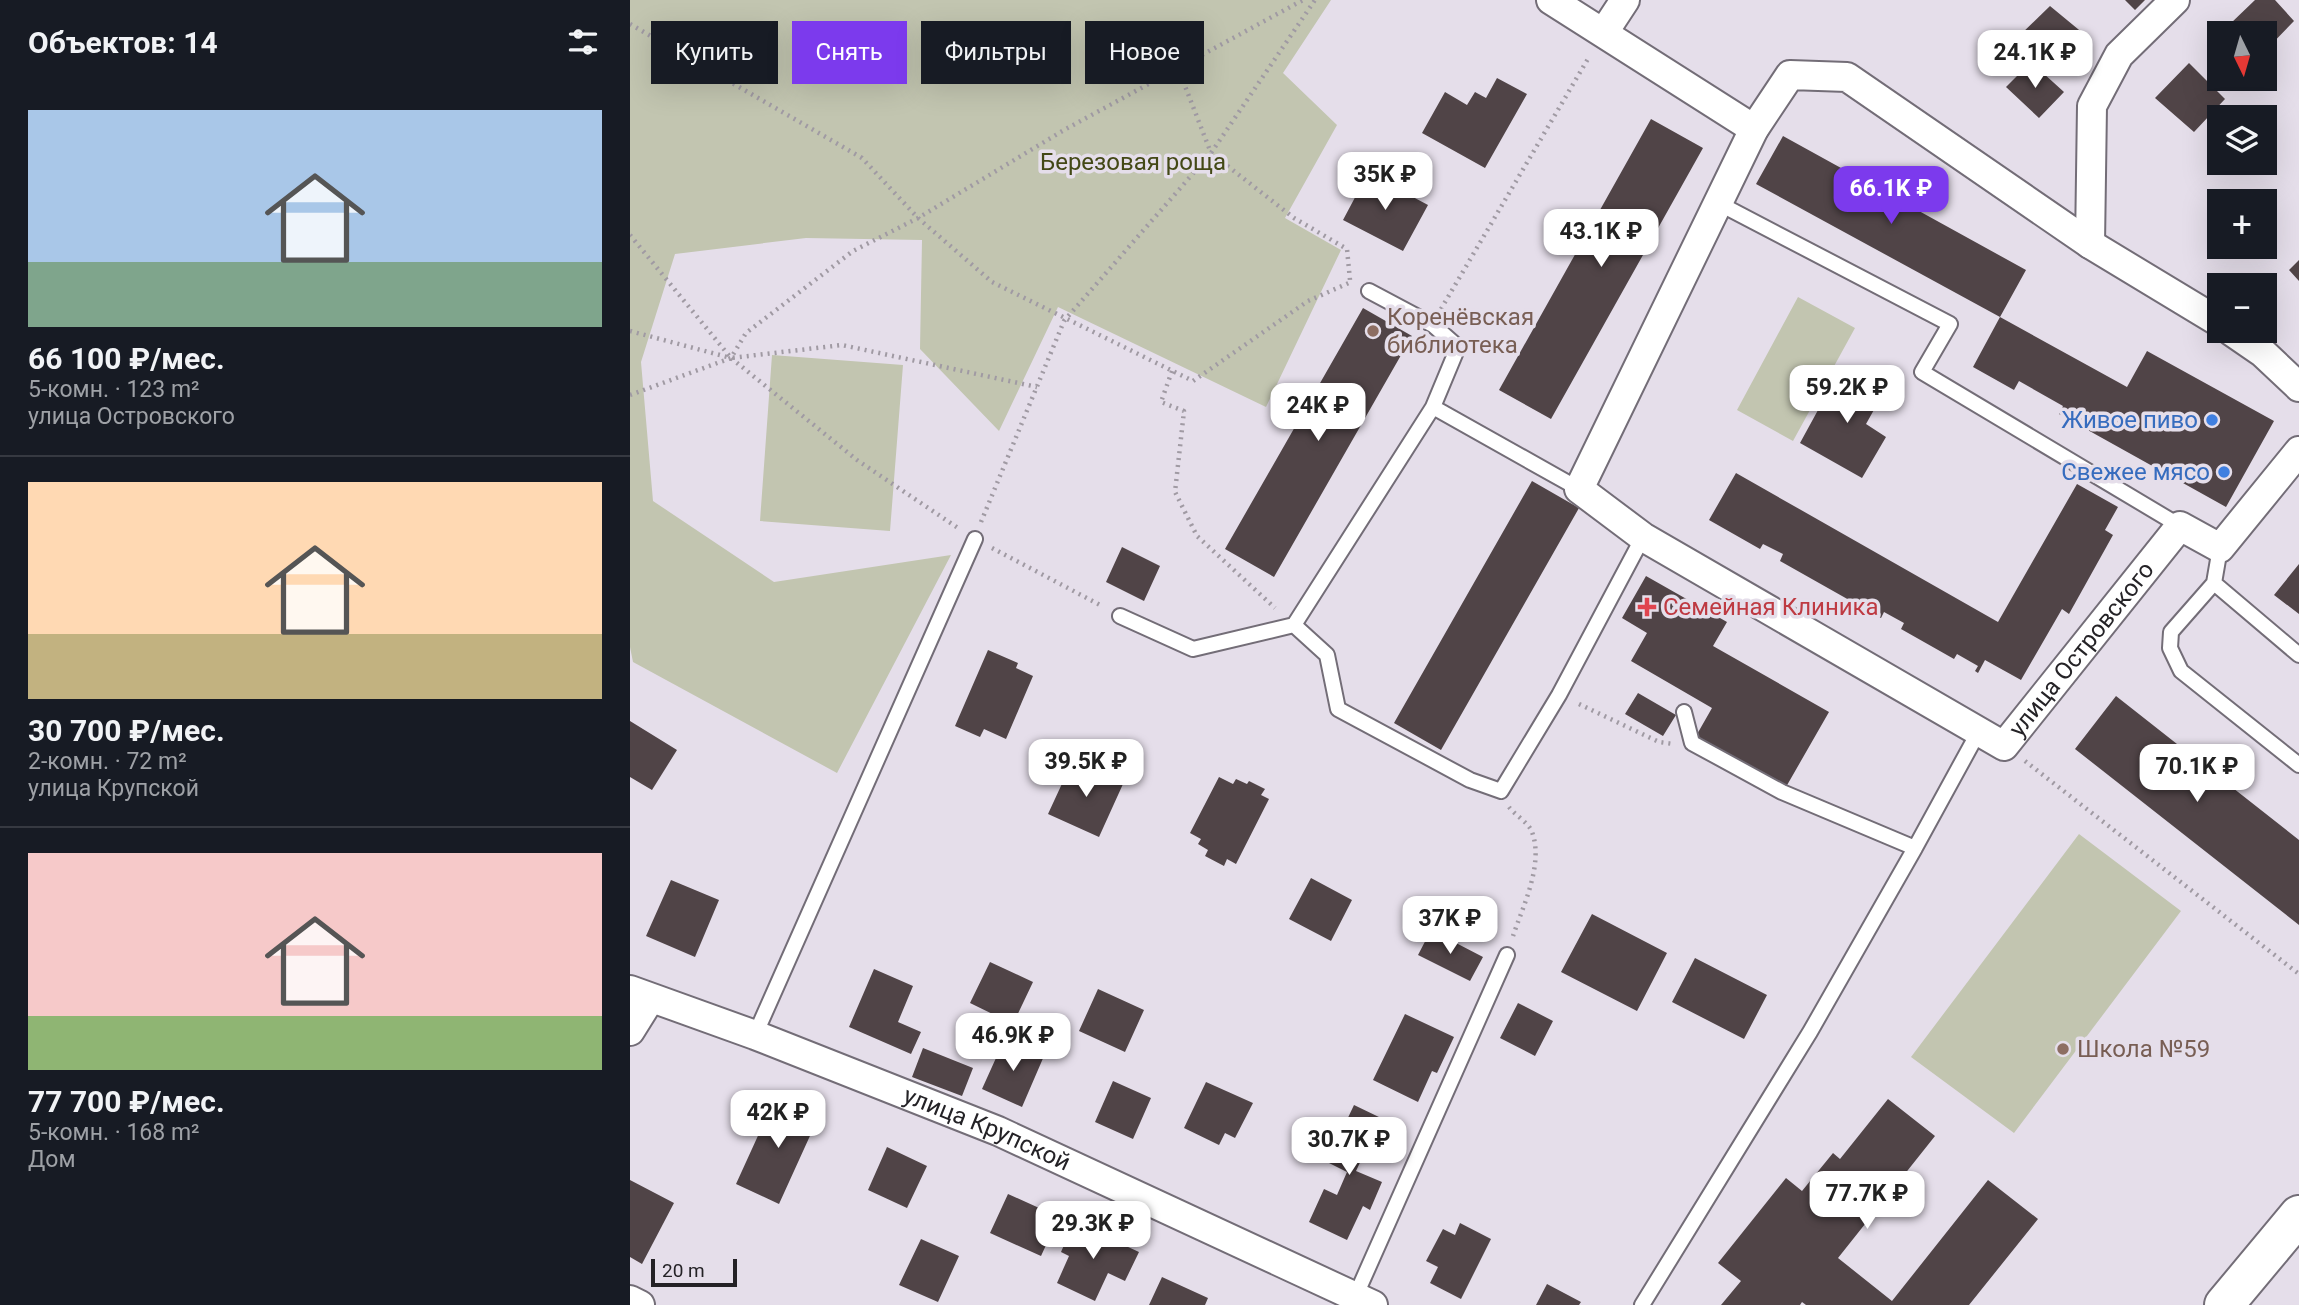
<!DOCTYPE html>
<html lang="ru">
<head>
<meta charset="utf-8">
<style>
  body { margin:0; font-family:Roboto,sans-serif; background:#242831; color:#f1f3f6; height:100vh; display:flex; flex-direction:column; font-size:26px; white-space:nowrap }
  * { box-sizing:border-box; margin:0 }
  p { font-size:23px; color:#9ea1a6 }
  .icon { flex:none; width:38px; height:38px; fill:none; stroke:currentColor; stroke-width:2; stroke-linecap:round; stroke-linejoin:round }
  .map { position:relative; flex:1; overflow:hidden }
  .panel { display:flex; flex-direction:column; background:#171b24; width:630px }
  .panel>* { flex:none }
  .hud { position:absolute; left:21px; top:21px; width:665px; height:63px; display:flex; gap:14px }
  .needle { width:46px; rotate:175deg }
  .tools { position:absolute; left:1577px; top:21px; display:grid; gap:14px }
  .tools a { display:grid; place-items:center; width:70px; height:70px; border-radius:0px; background:#171b24; box-shadow:0 7px 28px #0002; font-size:35px }
  .scale { position:absolute; left:21px; bottom:18px; width:86px; box-sizing:border-box; padding-left:7px; border:4px solid #242226; border-top:0; font-size:19px; line-height:24px; white-space:nowrap; color:#242226; -webkit-text-stroke:5px #e5deea; paint-order:stroke }
  .price { position:absolute; translate:-50% -60px; padding:0 16px; border-radius:14px; background:#fff; color:#222; font-size:23px; line-height:46px; filter:drop-shadow(0 2px 4px #0008) }
  .price::after { content:''; position:absolute; left:50%; top:42px; width:21px; height:16px; margin-left:-10px; background:inherit; clip-path:polygon(0 0,100% 0,50% 100%) }
  .price.current { background:#7c3aed; color:#fff }
  ul { padding:0; list-style:none }
  li { display:grid; align-content:center; gap:14px; height:371px; padding:0 28px }
  li+li { border-top:2px solid #363941 }
  li span { display:grid; place-items:center; height:217px; border-radius:0px; color:#555 }
  li>.icon { margin-inline-start:auto }
  span .icon { width:126px; height:126px; fill:#fffc; stroke-width:1 }
  li b { font-size:30px }
  h2 { display:flex; justify-content:space-between; align-items:center; height:84px; padding:0 28px; font-size:30px }
  .tag { padding:0 24px; border-radius:0px; background:#171b24; box-shadow:0 7px 28px #0002; font-size:24px; line-height:63px }
  .tag.current { background:#7c3aed; color:#fff }
  main { display:flex; flex:1; min-height:0 }
  .map>svg:first-child { display:block }
  .green { fill:#c2c5b0 }
  .building { fill:#504447 }
  .lines { fill:none; stroke-linecap:round; stroke-linejoin:round }
  .lane-casing { stroke:#736d77; stroke-width:18 }
  .street-casing { stroke:#736d77; stroke-width:32 }
  .secondary-casing { stroke:#736d77; stroke-width:42 }
  .path { stroke:#a09aa3; stroke-width:4.5; stroke-dasharray:2 5; stroke-linecap:butt }
  .lane { stroke:#fff; stroke-width:14 }
  .street { stroke:#fff; stroke-width:28 }
  .secondary { stroke:#fff; stroke-width:38 }
  .education-dot { fill:#8d6e63; stroke:#e5deea; stroke-width:2.5 }
  .shop-dot { fill:#3f7fe0; stroke:#e5deea; stroke-width:2.5 }
  .health-dot { fill:#e0444e; stroke:#e5deea; stroke-width:2.5 }
  .labels { text-anchor:middle; stroke-width:7; stroke-linejoin:round; paint-order:stroke }
  .park-label { font-size:24px; fill:#434816; stroke:#e5deea }
  .education-label { font-size:24px; fill:#785e54; stroke:#e5deea; text-anchor:start }
  .shop-label { font-size:24px; fill:#366cbe; stroke:#e5deea; text-anchor:end }
  .health-label { font-size:24px; fill:#be3a42; stroke:#e5deea; text-anchor:start }
  .street-label { font-size:24px; fill:#242226; stroke:#e5deea }
</style>
</head>
<body>
<main>
<section class="panel">
<h2>Объектов: 14<svg class="icon" aria-label="filters" viewBox="0 0 24 24"><path d="M4 7h16M4 17h16"/><circle cx="9" cy="7" r="2"/><circle cx="15" cy="17" r="2"/></svg></h2>
<ul>
<li><span style="background:linear-gradient(#a9c7e8 70%,#7fa58c 0)"><svg class="icon" aria-label="home" viewBox="0 0 24 24"><path d="M3 11l9-7 9 7M6 9v11h12V9"/></svg></span><div><b>66 100 ₽/мес.</b><p>5-комн. · 123 m²</p><p>улица Островского</p></div></li>
<li><span style="background:linear-gradient(#ffd9b3 70%,#c2b280 0)"><svg class="icon" aria-label="home" viewBox="0 0 24 24"><path d="M3 11l9-7 9 7M6 9v11h12V9"/></svg></span><div><b>30 700 ₽/мес.</b><p>2-комн. · 72 m²</p><p>улица Крупской</p></div></li>
<li><span style="background:linear-gradient(#f6c9c9 75%,#8fb573 0)"><svg class="icon" aria-label="home" viewBox="0 0 24 24"><path d="M3 11l9-7 9 7M6 9v11h12V9"/></svg></span><div><b>77 700 ₽/мес.</b><p>5-комн. · 168 m²</p><p>Дом</p></div></li>
</ul>
</section>
<div class="map">
<svg width="1669" height="1305" viewBox="0 0 1669 1305">
  <rect width="100%" height="100%" fill="#e5deea"/>
  <path class="green" d="M0,0h701l-48,73 54,52 -52,93 56,32 -75,157 -208,-100 -59,124 -79,-82 2,-109 -116,-2 -131,16 -34,108 12,139 121,81 177,-27 -114,218 -204,-111 -3,-15z
    M1168,297l57,31 -62,113 -56,-31z
    M142,355l131,10 -13,166 -130,-10z
    M1449,834l102,77 -167,222 -103,-76z"/>
  <path class="building" d="M1495,0h20l-10,10z
    M1625,0h20l19,21 -30,31v-19h-24l-10,-9z
    M1420,6l40,33 -36,34 -37,-35z
    M1401,62l33,30 -25,26 -33,-31z
    M1559,63l36,36 -31,33 -39,-34z
    M867,78l30,16 -42,74 -63,-35 23,-41 22,13 8,-13 11,6z
    M1021,119l52,29 -152,271 -52,-29z
    M1153,136l243,134 -26,47 -244,-133z
    M738,173l60,32 -25,46 -60,-31z
    M1669,260v21l-10,-11z
    M733,308l49,28 -138,241 -49,-28z
    M1370,317l127,70 20,-36 127,70 -48,86 -167,-93 4,-8 -44,-25 -5,9 -41,-23z
    M1211,368l43,24 -18,32 20,13 -24,41 -62,-35z
    M1106,473l262,149 79,-138 41,23 -13,23 8,5 -44,79 -7,-5 -41,71 -36,-20 -7,13 -3,-2 3,-5 -21,-12 -3,5 -53,-30 3,-6 -20,-11 -3,6 -101,-57 3,-7 -20,-10 -3,5 -51,-29z
    M902,481l47,27 -138,242 -47,-27z
    M492,547l38,19 -16,35 -38,-19z
    M1669,564v50l-25,-19z
    M1016,576l81,46 -14,24 116,66 -43,75 -90,-51 16,-28 -81,-47 16,-28 -25,-15z
    M358,650l30,13 -2,5 17,8 -27,63 -22,-10 -4,8 -25,-11z
    M1008,693l38,22 -13,21 -38,-22z
    M1486,696l183,144v85l-224,-176z
    M0,721l47,29 -25,40 -22,-13z
    M442,762l51,22 -24,53 -51,-23z
    M589,777l14,7 3,-5 11,5 2,-3 16,8 -4,6 8,4 -33,65 -9,-5 -3,7 -19,-10 3,-6 -10,-6 3,-5 -11,-6z
    M681,878l41,22 -21,41 -42,-22z
    M41,880l48,20 -24,57 -49,-21z
    M962,914l75,39 -30,58 -76,-39z
    M801,930l52,27 -13,24 -52,-26z
    M1065,958l72,37 -23,44 -72,-37z
    M360,962l43,20 -20,42 -43,-21z
    M244,969l39,17 -15,36 23,10 -10,22 -62,-27z
    M468,989l46,21 -19,42 -46,-21z
    M888,1003l35,18 -18,35 -35,-18z
    M775,1014l49,23 -17,36 -5,-2 -14,31 -45,-22z
    M375,1038l39,18 -22,51 -40,-18z
    M293,1048l50,20 -11,28 -50,-19z
    M483,1081l38,17 -18,41 -38,-17z
    M576,1082l47,21 -18,35 -10,-5 -6,12 -35,-17z
    M146,1096l43,20 -40,88 -43,-20z
    M1258,1099l47,37 -97,122 54,43 96,-121 50,39 -69,86h-163l-4,-3 -2,3h-79l20,-24 -23,-18 68,-85 16,13 31,-38 7,6z
    M724,1105l27,13 -25,53 26,11 -12,28 -7,-4 -16,34 -38,-18 15,-33 13,6 10,-23 -20,-10z
    M257,1147l40,19 -20,42 -39,-18z
    M0,1180l44,23 -32,61 -12,-7z
    M378,1194l51,23 -18,39 -51,-23z
    M444,1222l65,30 -14,29 -17,-8 -13,28 -38,-18 12,-27 -8,-4z
    M830,1223l31,16 -30,60 -31,-16 8,-16 -12,-6 17,-32 12,6z
    M291,1239l38,17 -21,46 -39,-17z
    M532,1277l46,21 -3,7h-56z
    M917,1284l34,18 -2,3h-43z"/>
  <g class="lines">
    <defs>
      <path id="lane" d="M1088,203l232,121 -28,48 258,154
        M739,291l64,34 25,22 -25,60 146,82
        M1590,548l-6,35 -43,49 -1,16 11,23 118,94
        M1584,583l85,72
        M490,616l73,33 101,-24 33,30 11,54 132,71 31,11 58,-96 84,-158
        M664,625l139,-218
        M1054,712l8,31 90,49 133,56 64,-117
        M125,1035l220,-496
        M726,1295l151,-340
        M1012,1305l168,-273 105,-184"/>
      <g id="street">
        <path d="M921,0l203,129"/>
        <path d="M974,32l21,-32"/>
        <path d="M1460,244l2,-138 27,-51 56,-55"/>
        <path id="s1" d="M1589,322l-129,-78 -243,-167 -57,-2 -36,54 -175,360 64,48 361,209 176,-220 40,22 79,-97"/>
        <path d="M1601,331l32,22 36,34"/>
        <path id="s2" d="M0,990l125,45 243,96 375,174"/>
        <path d="M0,1031l20,-32"/>
        <path d="M0,1300l10,5"/>
      </g>
      <path id="secondary" d="M1594,1305l75,-90"/>
    </defs>
    <use href="#lane" class="lane-casing"/>
    <use href="#street" class="street-casing"/>
    <use href="#secondary" class="secondary-casing"/>
    <path class="path" d="M0,24l232,134 56,60 74,64 201,99 115,-80 43,-19
      M548,68l33,85 83,65 53,31 3,31
      M0,235l101,123 111,-13 195,42
      M811,309l148,-252
      M0,331l101,27 126,102 101,68
      M542,371l-11,31 23,9 -9,81 22,44 78,72
      M0,395l101,-37 15,-25 107,-82 65,-33 146,-88 239,-130
      M351,522l83,-201 147,-168 104,-153
      M362,548l110,58
      M949,704l80,38 14,2
      M1395,761l274,213
      M879,807c6,8 20,16 23,25 12,32 -9,74 -19,104"/>
    <use href="#lane" class="lane"/>
    <use href="#street" class="street"/>
    <use href="#secondary" class="secondary"/>
  </g>
  <g class="education-dot">
    <circle cx="743" cy="331" r="7"/>
    <circle cx="1433" cy="1049" r="7"/>
  </g>
  <g class="shop-dot">
    <circle cx="1582" cy="420" r="7"/>
    <circle cx="1594" cy="472" r="7"/>
  </g>
  <path class="health-dot" d="M1013.5 596.5h7v7h7v7h-7v7h-7v-7h-7v-7h7z"/>
  <g class="labels">
    <g class="park-label">
      <text x="503" y="170">Березовая роща</text>
    </g>
    <g class="education-label">
      <text x="757" y="325">Коренёвская<tspan x="757" dy="28">библиотека</tspan></text>
      <text x="1447" y="1057">Школа №59</text>
    </g>
    <g class="shop-label">
      <text x="1568" y="428">Живое пиво</text>
      <text x="1580" y="480">Свежее мясо</text>
    </g>
    <g class="health-label">
      <text x="1033" y="615">Семейная Клиника</text>
    </g>
    <g class="street-label">
      <text dy="8" stroke="none"><textPath href="#s1" startOffset="1589">улица Островского</textPath></text>
      <text dy="8" stroke="none"><textPath href="#s2" startOffset="383">улица Крупской</textPath></text>
    </g>
  </g>
</svg>
<div class="tools">
<a><svg class="needle" viewBox="-14 -14 28 28"><path d="M0-13l5 13h-10z" fill="#e53935"/><path d="M0 13l5-13h-10z" fill="#9ea1a6"/></svg></a>
<a><svg class="icon" aria-label="layers" viewBox="0 0 24 24"><path d="M12 4l9 5-9 5-9-5zM3 14l9 5 9-5"/></svg></a>
<a>+</a>
<a>−</a>
</div>
<div class="scale">20 m</div>
<b class="price" style="left:1405px;top:90px">24.1K ₽</b>
<b class="price" style="left:755px;top:212px">35K ₽</b>
<b class="price current" style="left:1261px;top:226px">66.1K ₽</b>
<b class="price" style="left:971px;top:269px">43.1K ₽</b>
<b class="price" style="left:1217px;top:425px">59.2K ₽</b>
<b class="price" style="left:688px;top:443px">24K ₽</b>
<b class="price" style="left:456px;top:799px">39.5K ₽</b>
<b class="price" style="left:1567px;top:804px">70.1K ₽</b>
<b class="price" style="left:820px;top:956px">37K ₽</b>
<b class="price" style="left:383px;top:1073px">46.9K ₽</b>
<b class="price" style="left:148px;top:1150px">42K ₽</b>
<b class="price" style="left:719px;top:1177px">30.7K ₽</b>
<b class="price" style="left:1237px;top:1231px">77.7K ₽</b>
<b class="price" style="left:463px;top:1261px">29.3K ₽</b>
<div class="hud">
<a class="tag">Купить</a>
<a class="tag current">Снять</a>
<a class="tag">Фильтры</a>
<a class="tag">Новое</a>
</div>
</div>
</main>
</body>
</html>
